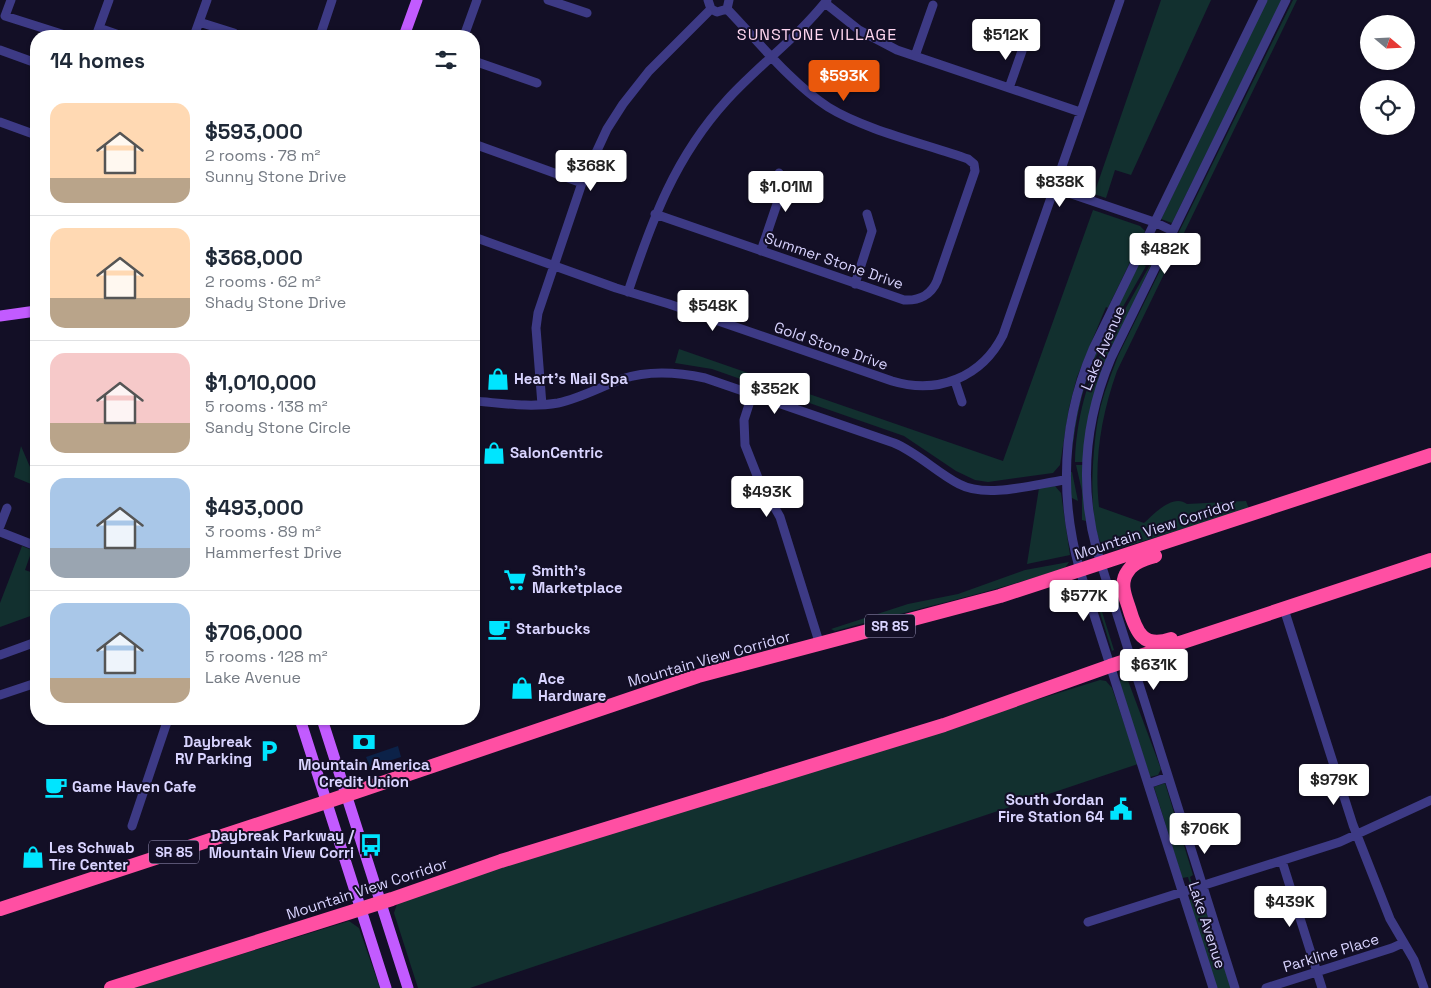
<!DOCTYPE html>
<html lang="en">
<head>
<meta charset="utf-8">
<style>
  body { margin:0; font-family:"Space Grotesk",sans-serif; background:#f2f2f3; color:#1f2937; height:100vh; display:flex; flex-direction:column; font-size:19px; white-space:nowrap }
  * { box-sizing:border-box; margin:0 }
  p { font-size:16px; color:#747a83 }
  .icon { flex:none; width:28px; height:28px; fill:none; stroke:currentColor; stroke-width:2; stroke-linecap:round; stroke-linejoin:round }
  .map { position:relative; flex:1; overflow:hidden }
  .sheet { position:absolute; left:30px; top:30px; width:450px; height:695px; display:flex; flex-direction:column; background:#fff; border-radius:20px; box-shadow:0 1px 4px #0004 }
  .sheet>* { flex:none }
  .needle { width:32px; rotate:109deg }
  .tools { position:absolute; left:1360px; top:15px; display:grid; gap:10px }
  .tools a { display:grid; place-items:center; width:55px; height:55px; border-radius:50%; background:#fff; box-shadow:0 1px 4px #0004; font-size:25px }
  .price { position:absolute; translate:-50% -42px; padding:0 11px; border-radius:5px; background:#fff; color:#222; font-size:16px; line-height:32px; filter:drop-shadow(0 1px 2px #0008) }
  .price::after { content:''; position:absolute; left:50%; top:30px; width:15px; height:11px; margin-left:-8px; background:inherit; clip-path:polygon(0 0,100% 0,50% 100%) }
  .price.on { background:#ea580c; color:#fff }
  ul { padding:0; list-style:none }
  li { display:flex; align-items:center; gap:15px; height:125px; padding:0 20px }
  li+li { border-top:1px solid #e0e1e3 }
  li span { display:grid; place-items:center; flex:none; width:140px; height:100px; border-radius:15px; color:#555 }
  li>.icon { margin-inline-start:auto }
  span .icon { width:60px; height:60px; fill:#fffc; stroke-width:1 }
  li b { font-size:21px }
  h2 { display:flex; justify-content:space-between; align-items:center; height:60px; padding:0 20px; font-size:21px }
  .map>svg:first-child { display:block }
  .green { fill:#12302f }
  .water { fill:#0c2248 }
  .lines { fill:none; stroke-linecap:round; stroke-linejoin:round }
  .minor { stroke:#3d3a85; stroke-width:9 }
  .major { stroke:#c25bff; stroke-width:11 }
  .highway { stroke:#ff4fa3; stroke-width:14 }
  .labels { text-anchor:middle; stroke-width:4; stroke-linejoin:round; paint-order:stroke }
  .shield { fill:#130f26; stroke:#9e99be; stroke-width:1 }
  .shield-label { font-size:14px; font-weight:bold; fill:#d9d4ff }
  .street-label { font-size:15px; fill:#d9d4ff; stroke:#130f26 }
  .poi-label { font-size:15px; font-weight:bold; fill:#d9d4ff; stroke:#130f26; text-anchor:start }
  .neighbourhood-label { font-size:16px; letter-spacing:1px; fill:#ffd6f0; stroke:#130f26 }
</style>
</head>
<body>
<div class="map">
<svg width="1431" height="988" viewBox="0 0 1431 988">
  <rect width="100%" height="100%" fill="#130f26"/>
  <path class="green" d="M1161,0h50l-80,175 -16,-5 -9,28 -12,-4z
    M1267,0h15l-110,223 -11,-4z
    M1293,0h4l-180,371c-16,45 -23,89 -18,136l45,16c10,-9 29,-30 43,-19l59,-3 3,8 -135,41c-5,-1 -9,-3 -13,-7 -14,-23 -8,-102 -2,-129 4,-20 12,-39 19,-58z
    M1093,210l47,16 5,5 -37,77 -2,-1 -29,70 -8,31 -9,57 -7,8 -65,9 -13,-2 -19,-9 -52,-35 -192,-67 -37,-6 4,-14 324,112z
    M1150,240l6,2 -12,23 2,1 -26,46h-2c-4,16 -17,33 -24,49 -13,30 -18,59 -22,91 4,-77 45,-144 78,-212z
    M1155,256l-58,128 -7,27 -7,51h-8c1,-41 12,-84 32,-120 3,-6 5,-14 10,-14l1,-6z
    M21,446l15,35v5l-22,-9z
    M1076,465h7l3,56 -4,-1v-29z
    M1069,472h3l6,29 -8,-4z
    M1055,486l6,7 9,62 -43,9 12,-76z
    M22,546l10,4 -7,20 11,4v40l-36,13v-24z
    M1069,562l-4,6c-75,25 -153,42 -230,63l-4,-2 77,-25 50,-10 67,-24z
    M1093,583l21,67 -2,1 -21,-67z
    M1127,678l34,91 -3,6 -8,2 -31,-96z
    M1100,680l6,1 6,7 26,76 -668,224h-52l-24,-75 3,-9 27,-12z
    M1165,783l28,92 -3,2 6,20 5,-1 30,92h-15l-27,-88 5,-2 -6,-21 -6,1 -28,-91z
    M349,921l10,7 21,60h-247z"/>
  <path class="water" d="M398,746l3,11 -31,10 -4,-10z"/>
  <g class="lines">
    <path class="minor" d="M11,0l-6,16 63,20
      M548,0l39,13
      M708,0l3,9 6,3 10,-3 2,-9
      M825,3l34,27 38,20 183,62
      M199,22l35,11 -1,3
      M99,28l23,8
      M96,36l13,-36
      M194,36l13,-36
      M320,36l12,-36
      M464,36l13,-36
      M0,50l36,13
      M915,56l18,-51
      M474,61l63,22
      M1009,88l13,-37 -3,-17
      M0,122l36,13
      M474,144l108,39
      M1054,188l100,34 19,9
      M655,214l249,86c15,1 27,-5 33,-19l38,-110 -1,-7 -6,-5c-42,-15 -103,-29 -140,-52 -37,-24 -70,-66 -101,-98
      M474,237l142,51 53,16 223,77c46,14 90,-4 111,-46l117,-335
      M36,240v18
      M761,251l20,-59 -2,-19
      M855,284l17,-53 -5,-17
      M628,292c24,-72 47,-135 99,-192 32,-35 71,-63 100,-100
      M955,381l7,21
      M752,395l-8,25 1,25 13,33 22,39 40,128
      M474,401c27,2 56,7 84,2 23,-5 42,-16 64,-24 27,-9 55,-7 83,-1l189,65c24,10 42,29 65,41 28,15 76,0 106,-4
      M542,405l-6,-77 2,-15 44,-130 25,-54 16,-25 26,-33 62,-62
      M0,526l7,-18
      M0,532l36,14
      M1284,609l69,216 37,94 24,41 10,28
      M0,655l36,-13
      M0,695l36,-12
      M1148,784l20,-7
      M132,826l36,-107
      M1282,861l40,127
      M1088,922l252,-80 91,-42
      M1213,988l-133,-417c-21,-75 -18,-150 13,-222l170,-349
      M1235,988l-138,-437c-18,-65 -12,-131 14,-193l175,-358
      M1266,988l126,-40 11,-5"/>
    <path class="major" d="M404,36l13,-36
      M0,316l36,-5
      M300,719l86,269
      M322,719l86,269"/>
    <path class="highway" d="M1155,556c-10,3 -21,6 -27,15 -9,12 -3,25 1,37 7,24 14,41 42,31
      M0,909l326,-107 372,-126 302,-80 431,-141
      M111,988l281,-89 109,-38 443,-136 166,-59 321,-106"/>
  </g>
  <defs>
    <symbol id="shop-bare" viewBox="-9 -9 18 18"><path d="M-5-2.5h2.3a2.7 3.5 0 0 1 5.4 0H5L5.5 6h-11ZM-1.5-2.5h3a1.5 2.3 0 0 0-3 0Z" fill="#00e5ff" stroke="#130f26" stroke-width="2.5" paint-order="stroke"/></symbol>
    <symbol id="supermarket-bare" viewBox="-9 -9 18 18"><path d="M-6-5.5h2.5l.6 2H6L4.5 2H-2.5L-4.4-4H-6ZM-1.5 3.2a1.3 1.3 0 1 0 .1 0ZM3 3.2a1.3 1.3 0 1 0 .1 0Z" fill="#00e5ff" stroke="#130f26" stroke-width="2.5" paint-order="stroke"/></symbol>
    <symbol id="cafe-bare" viewBox="-9 -9 18 18"><path d="M-5.5-4.5H6V0H3Q3 3.5 0 3.5H-2.5Q-5.5 3.5-5.5 0ZM3-3.2v2h1.7v-2ZM-6 4.5H4V6H-6Z" fill="#00e5ff" stroke="#130f26" stroke-width="2.5" paint-order="stroke"/></symbol>
    <symbol id="bank-bare" viewBox="-9 -9 18 18"><path d="M-6-4H6V4H-6ZM0-2.3a2.3 2.3 0 1 0 0 4.6a2.3 2.3 0 1 0 0-4.6Z" fill="#00e5ff" stroke="#130f26" stroke-width="2.5" paint-order="stroke"/></symbol>
    <symbol id="parking-bare" viewBox="-9 -9 18 18"><path d="M-3.5-5.5H1a3.5 3.5 0 0 1 0 7H-1V5.5H-3.5ZM-1-3.4V-.6H.8a1.4 1.4 0 0 0 0-2.8Z" fill="#00e5ff" stroke="#130f26" stroke-width="2.5" paint-order="stroke"/></symbol>
    <symbol id="civic-bare" viewBox="-9 -9 18 18"><path d="M-.6-6.5H3V-4.5H.6V-3L4-1V1h2V6H-6V1h2V-1L-.6-3ZM-1.2 2.5V6h2.4V2.5Z" fill="#00e5ff" stroke="#130f26" stroke-width="2.5" paint-order="stroke"/></symbol>
    <symbol id="bus-bare" viewBox="-9 -9 18 18"><path d="M-5-6H5V4H4V6H2V4H-2V6H-4V4H-5ZM-3.5-4V0h7V-4ZM-3.5 1.2v1.5H-2V1.2ZM2 1.2v1.5H3.5V1.2Z" fill="#00e5ff" stroke="#130f26" stroke-width="2.5" paint-order="stroke"/></symbol>
  </defs>
  <g fill-rule="evenodd">
    <use href="#shop-bare" x="482" y="363" width="32" height="32"/>
    <use href="#shop-bare" x="478" y="437" width="32" height="32"/>
    <use href="#supermarket-bare" x="499" y="564" width="32" height="32"/>
    <use href="#cafe-bare" x="483" y="613" width="32" height="32"/>
    <use href="#shop-bare" x="506" y="672" width="32" height="32"/>
    <use href="#bank-bare" x="348" y="726" width="32" height="32"/>
    <use href="#parking-bare" x="253" y="735" width="32" height="32"/>
    <use href="#cafe-bare" x="40" y="771" width="32" height="32"/>
    <use href="#civic-bare" x="1105" y="793" width="32" height="32"/>
    <use href="#bus-bare" x="355" y="829" width="32" height="32"/>
    <use href="#shop-bare" x="17" y="841" width="32" height="32"/>
  </g>
  <g class="labels">
    <g class="shield">
      <rect x="865" y="614.5" width="50" height="23" rx="4"/>
      <rect x="149" y="840.5" width="50" height="23" rx="4"/>
    </g>
    <g class="shield-label">
      <text x="890" y="631">SR 85</text>
      <text x="174" y="857">SR 85</text>
    </g>
    <g class="street-label">
      <text transform="translate(834 261) rotate(19)" y="5">Summer Stone Drive</text>
      <text transform="translate(831 346) rotate(19)" y="5">Gold Stone Drive</text>
      <text transform="translate(1103 348) rotate(-67)" y="5">Lake Avenue</text>
      <text transform="translate(1155 529) rotate(-18)" y="5">Mountain View Corridor</text>
      <text transform="translate(709 659) rotate(-16)" y="5">Mountain View Corridor</text>
      <text transform="translate(367 889) rotate(-18)" y="5">Mountain View Corridor</text>
      <text transform="translate(1207 925) rotate(72)" y="5">Lake Avenue</text>
      <text transform="translate(1331 953) rotate(-17)" y="5">Parkline Place</text>
    </g>
    <g class="poi-label">
      <text x="514" y="384">Heart's Nail Spa</text>
      <text x="510" y="458">SalonCentric</text>
      <text x="532" y="576">Smith's<tspan x="532" dy="17">Marketplace</tspan></text>
      <text x="516" y="634">Starbucks</text>
      <text x="538" y="684">Ace<tspan x="538" dy="17">Hardware</tspan></text>
      <text x="252" y="747" text-anchor="end">Daybreak<tspan x="252" dy="17">RV Parking</tspan></text>
      <text x="364" y="770" text-anchor="middle">Mountain America<tspan x="364" dy="17">Credit Union</tspan></text>
      <text x="72" y="792">Game Haven Cafe</text>
      <text x="1104" y="805" text-anchor="end">South Jordan<tspan x="1104" dy="17">Fire Station 64</tspan></text>
      <text x="354" y="841" text-anchor="end">Daybreak Parkway /<tspan x="354" dy="17">Mountain View Corri</tspan></text>
      <text x="49" y="853">Les Schwab<tspan x="49" dy="17">Tire Center</tspan></text>
    </g>
    <g class="neighbourhood-label">
      <text x="817" y="40">SUNSTONE VILLAGE</text>
    </g>
  </g>
</svg>
<div class="tools">
<a><svg class="needle" viewBox="-14 -14 28 28"><path d="M0-13l5 13h-10z" fill="#e53935"/><path d="M0 13l5-13h-10z" fill="#747a83"/></svg></a>
<a><svg class="icon" aria-label="locate" viewBox="0 0 24 24"><circle cx="12" cy="12" r="6"/><path d="M12 2v4M12 18v4M2 12h4M18 12h4"/></svg></a>
</div>
<b class="price" style="left:1006px;top:61px">$512K</b>
<b class="price on" style="left:844px;top:102px">$593K</b>
<b class="price" style="left:591px;top:192px">$368K</b>
<b class="price" style="left:1060px;top:208px">$838K</b>
<b class="price" style="left:786px;top:213px">$1.01M</b>
<b class="price" style="left:1165px;top:275px">$482K</b>
<b class="price" style="left:713px;top:332px">$548K</b>
<b class="price" style="left:775px;top:415px">$352K</b>
<b class="price" style="left:767px;top:518px">$493K</b>
<b class="price" style="left:1084px;top:622px">$577K</b>
<b class="price" style="left:1154px;top:691px">$631K</b>
<b class="price" style="left:1334px;top:806px">$979K</b>
<b class="price" style="left:1205px;top:855px">$706K</b>
<b class="price" style="left:1290px;top:928px">$439K</b>
<section class="sheet">
<h2>14 homes<svg class="icon" aria-label="filters" viewBox="0 0 24 24"><path d="M4 7h16M4 17h16"/><circle cx="9" cy="7" r="2"/><circle cx="15" cy="17" r="2"/></svg></h2>
<ul>
<li><span style="background:linear-gradient(#ffd9b3 75%,#b9a48a 0)"><svg class="icon" aria-label="home" viewBox="0 0 24 24"><path d="M3 11l9-7 9 7M6 9v11h12V9"/></svg></span><div><b>$593,000</b><p>2 rooms · 78 m²</p><p>Sunny Stone Drive</p></div></li>
<li><span style="background:linear-gradient(#ffd9b3 70%,#b9a48a 0)"><svg class="icon" aria-label="home" viewBox="0 0 24 24"><path d="M3 11l9-7 9 7M6 9v11h12V9"/></svg></span><div><b>$368,000</b><p>2 rooms · 62 m²</p><p>Shady Stone Drive</p></div></li>
<li><span style="background:linear-gradient(#f6c9c9 70%,#b9a48a 0)"><svg class="icon" aria-label="home" viewBox="0 0 24 24"><path d="M3 11l9-7 9 7M6 9v11h12V9"/></svg></span><div><b>$1,010,000</b><p>5 rooms · 138 m²</p><p>Sandy Stone Circle</p></div></li>
<li><span style="background:linear-gradient(#a9c7e8 70%,#9aa5b1 0)"><svg class="icon" aria-label="home" viewBox="0 0 24 24"><path d="M3 11l9-7 9 7M6 9v11h12V9"/></svg></span><div><b>$493,000</b><p>3 rooms · 89 m²</p><p>Hammerfest Drive</p></div></li>
<li><span style="background:linear-gradient(#a9c7e8 75%,#b9a48a 0)"><svg class="icon" aria-label="home" viewBox="0 0 24 24"><path d="M3 11l9-7 9 7M6 9v11h12V9"/></svg></span><div><b>$706,000</b><p>5 rooms · 128 m²</p><p>Lake Avenue</p></div></li>
</ul>
</section>
</div>
</body>
</html>
